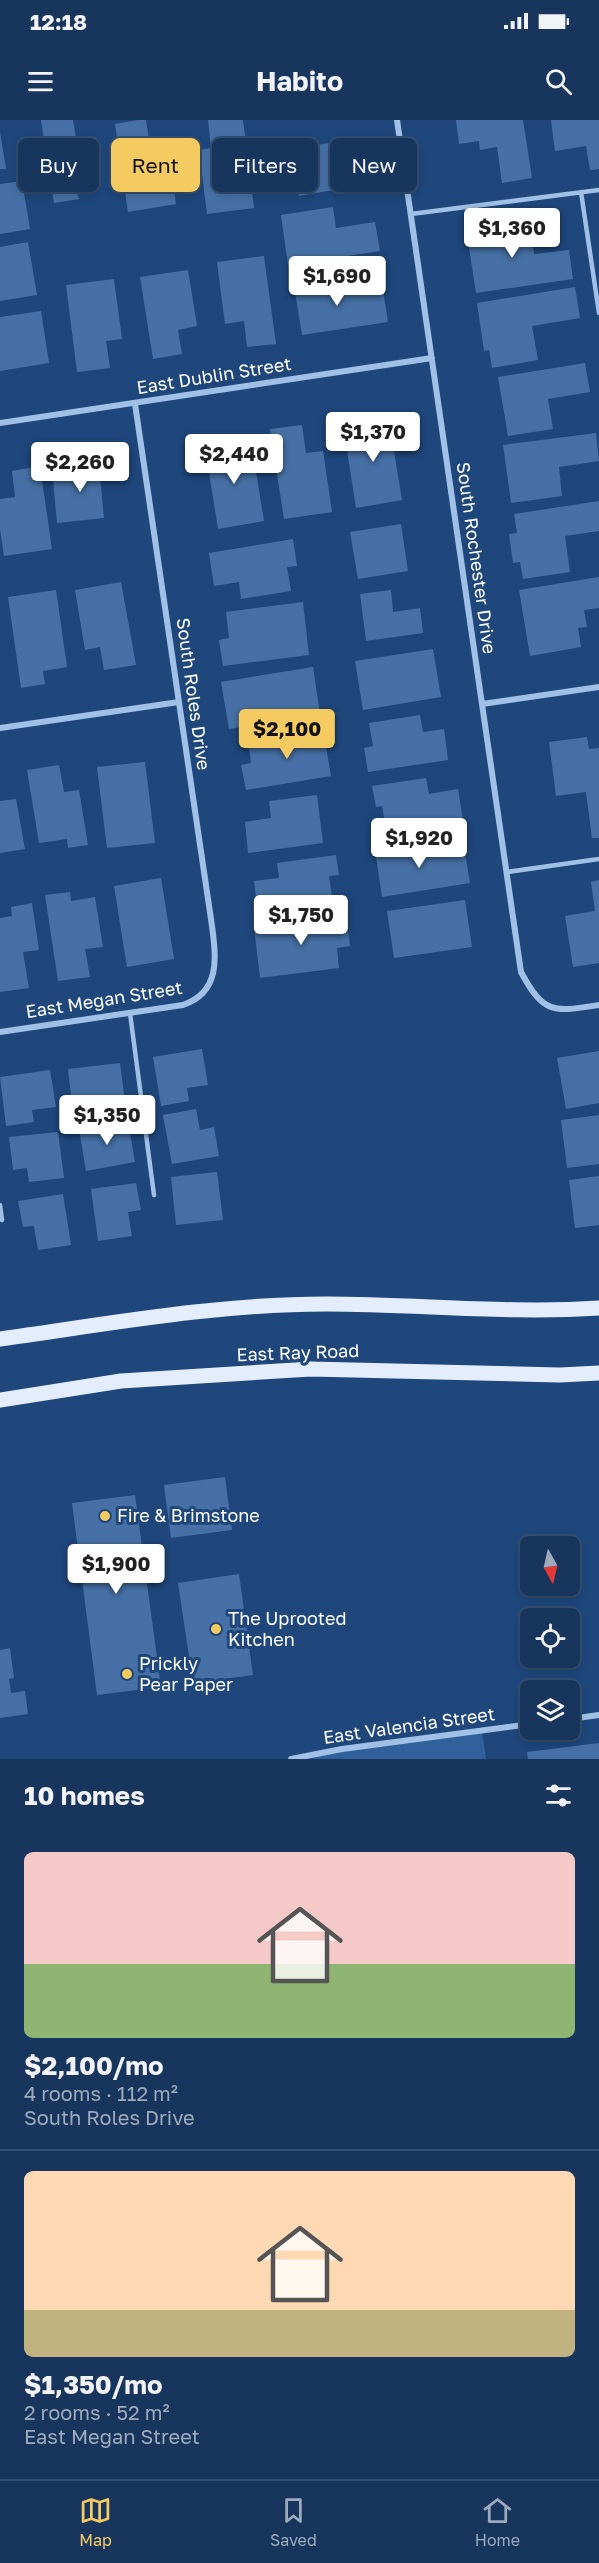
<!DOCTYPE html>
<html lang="en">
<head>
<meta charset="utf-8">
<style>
  body { margin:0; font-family:"Golos Text",sans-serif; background:#203d63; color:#f1f3f6; height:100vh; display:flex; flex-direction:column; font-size:22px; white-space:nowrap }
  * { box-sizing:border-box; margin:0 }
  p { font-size:20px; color:#9eabbc }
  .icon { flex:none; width:33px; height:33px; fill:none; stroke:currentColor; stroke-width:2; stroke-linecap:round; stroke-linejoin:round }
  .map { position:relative; height:1639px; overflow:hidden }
  .side { display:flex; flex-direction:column; background:#17355d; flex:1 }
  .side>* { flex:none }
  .banner { position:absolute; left:18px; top:18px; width:564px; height:54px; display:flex; gap:12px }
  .needle { width:39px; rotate:172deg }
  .buttons { position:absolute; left:520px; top:1416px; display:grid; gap:12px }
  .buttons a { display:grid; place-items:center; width:60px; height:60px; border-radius:9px; background:#17355d; box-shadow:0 3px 9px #0003,0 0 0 2px #365072; font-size:30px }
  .price { position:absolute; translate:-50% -51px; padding:0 14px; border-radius:6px; background:#fff; color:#222; font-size:20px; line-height:39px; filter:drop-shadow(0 2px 3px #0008) }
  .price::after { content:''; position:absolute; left:50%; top:36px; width:18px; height:14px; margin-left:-9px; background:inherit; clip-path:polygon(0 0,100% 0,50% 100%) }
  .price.on { background:#f5cb61; color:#111 }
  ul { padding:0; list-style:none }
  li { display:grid; align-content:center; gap:12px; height:318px; padding:0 24px }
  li+li { border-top:2px solid #365072 }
  li span { display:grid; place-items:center; height:186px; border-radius:9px; color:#555 }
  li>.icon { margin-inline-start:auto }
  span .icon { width:108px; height:108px; fill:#fffc; stroke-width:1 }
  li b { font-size:26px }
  h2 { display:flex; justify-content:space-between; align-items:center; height:72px; padding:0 24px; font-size:26px }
  .pill { padding:0 21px; border-radius:9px; background:#17355d; box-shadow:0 3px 9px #0003,0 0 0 2px #365072; font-size:21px; line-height:54px }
  .pill.on { background:#f5cb61; color:#111 }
  .status { display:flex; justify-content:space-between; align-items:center; height:42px; padding:0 30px; background:#17355d; direction:ltr }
  .status svg { height:16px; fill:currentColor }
  header { display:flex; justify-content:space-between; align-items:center; height:78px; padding:0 24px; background:#17355d; font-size:27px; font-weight:700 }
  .menu { display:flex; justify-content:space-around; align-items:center; height:84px; border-top:2px solid #365072; background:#17355d; font-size:16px; color:#9eabbc }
  .menu a { display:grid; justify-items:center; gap:3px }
  .menu .on { color:#f5cb61 }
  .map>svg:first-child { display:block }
  .green { fill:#31619b }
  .building { fill:#4771a6 }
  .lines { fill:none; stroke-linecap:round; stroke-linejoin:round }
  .service { stroke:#a1c0e7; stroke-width:4.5 }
  .minor { stroke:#a1c0e7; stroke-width:6 }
  .primary { stroke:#e3edfd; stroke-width:15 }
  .poi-dot { fill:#f5cb61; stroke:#1f477c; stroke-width:2 }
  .labels { text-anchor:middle; stroke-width:6; stroke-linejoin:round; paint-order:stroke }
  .street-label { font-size:18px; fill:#fff; stroke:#1f477c }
  .poi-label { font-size:18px; fill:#fff; stroke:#1f477c; text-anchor:start }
</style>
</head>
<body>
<div class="status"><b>12:18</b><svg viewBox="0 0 49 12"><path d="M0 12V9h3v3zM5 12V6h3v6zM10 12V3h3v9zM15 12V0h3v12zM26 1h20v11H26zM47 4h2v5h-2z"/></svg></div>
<header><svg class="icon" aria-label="menu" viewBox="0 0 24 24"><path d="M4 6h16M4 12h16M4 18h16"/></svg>Habito<svg class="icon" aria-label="search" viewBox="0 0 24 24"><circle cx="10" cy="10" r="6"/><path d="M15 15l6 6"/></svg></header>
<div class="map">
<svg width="599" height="1639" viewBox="0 0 599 1639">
  <rect width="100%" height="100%" fill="#1f477c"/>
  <path class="green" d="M482,1611l4,28h-173l-5,-4z"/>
  <path class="building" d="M41,0h32l3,18 16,-2 9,50 -24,4 2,9 -25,4z
    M138,0h8l4,26 17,-2 9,60 -48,8 -13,-88z
    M208,0h35l11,88 -47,6 -8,-64 12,-2z
    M456,0h67l9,58 -30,5 -5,-36 -17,3 -1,-9 -20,3z
    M551,0h48v49l-9,1 -4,-24 -31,5z
    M0,12l6,37h-6z
    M348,20l8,46 -57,10 -8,-47z
    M22,61l8,48 -30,5v-50z
    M333,87l3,21 39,-6 5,29 -92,14 -7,-50z
    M520,100l3,18 9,-2 2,18 35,-4 4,29 -97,14 -10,-65z
    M28,122l9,53 -37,6v-54z
    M264,136l12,88 -29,3 -3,-26 -19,3 -8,-62z
    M188,150l9,56 -19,4 4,24 -29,5 -13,-82z
    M349,157l2,18 32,-5 5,32 -86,13 -8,-49z
    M114,159l8,60 -16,2 4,27 -33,4 -11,-87z
    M575,167l5,31 -48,8 6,34 -46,8 -3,-18 -5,1 -7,-48z
    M41,191l8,52 -49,8v-54z
    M585,243l5,29 -42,7 5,30 -45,7 -10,-59z
    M388,295l14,85 -46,8 -12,-77 20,-3 -1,-9z
    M302,305l4,28 17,-2 9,61 -48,7 -14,-90z
    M596,313l3,28 -40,6 3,29 -51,7 -8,-58z
    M227,318l2,13 23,-4 12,74 -46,8 -14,-87z
    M98,336l6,62 -47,5 -4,-43 23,-2 -2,-19z
    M40,346l12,83 -48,7 -4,-27v-30l15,-2 -3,-26z
    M599,381v30l-34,5 5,36 -47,7 -3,-17 -7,1 -4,-29 8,-1 -3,-19z
    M401,404l7,47 -50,8 -8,-47z
    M293,419l4,27 -10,1 4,24 -50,8 -2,-17 -25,4 -5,-33z
    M599,457v31l-15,2 3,17 -9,1 3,19 -51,9 -11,-66z
    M121,462l15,83 -32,5 -4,-23 -15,3 -10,-60z
    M56,470l11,77 -24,4 2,13 -24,4 -13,-91z
    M391,470l2,22 27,-4 3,25 -57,8 -6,-47z
    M303,482l6,53 -86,11 -4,-26 10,-2 -3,-26z
    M433,529l8,48 -78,13 -8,-49z
    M313,547l7,47 -91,15 -8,-47z
    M420,595l3,17 21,-3 4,31 -80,12 -4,-24 9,-2 -4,-23z
    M323,609l8,47 -85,14 -5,-25 10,-2 -3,-22z
    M587,617l2,12 10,-1v90h-7l-6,-46 -30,4 -7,-54z
    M145,642l10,81 -48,5 -10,-81z
    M59,645l5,27 15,-2 9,55 -20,3 -1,-9 -28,4 -12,-73z
    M426,658l3,16 29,-5 5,32 -76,12 -5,-27 -6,1 -4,-21z
    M317,675l6,48 -75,10 -3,-31 26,-4 -2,-17z
    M16,679l9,50 -25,4v-52z
    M436,721l3,16 26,-4 5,30 -88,14 -7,-47z
    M336,735l3,20 -10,1 4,28 -75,10 -4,-33 25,-3 -2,-15z
    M161,758l13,81 -47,8 -13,-81z
    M599,760v83l-26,4 -8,-51 30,-5 -4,-29z
    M70,772l1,9 24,-4 8,50 -18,2 5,28 -32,4 -13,-86z
    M465,780l7,47 -78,11 -7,-47z
    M32,783l7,47 -16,2 6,36 -29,4v-74l12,-2 -1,-9z
    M346,796l4,30 -13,2 2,20 -79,10 -6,-51z
    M202,929l6,36 -21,3 2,13 -28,5 -8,-49z
    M599,931v52l-33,6 -9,-51z
    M120,943l6,46 -29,3 -1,-10 -24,2 -4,-35z
    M50,950l6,37 -24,3 2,12 -28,4 -6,-49z
    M196,989l4,21 14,-3 5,29 -47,8 -9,-49z
    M599,995v49l-32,4 -6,-48z
    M128,1001l7,41 -49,9 -7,-42z
    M58,1012l6,46 -35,4 -2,-14 -14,2 -4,-33z
    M217,1052l6,48 -47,5 -5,-48z
    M599,1056v49l-24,3 -6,-48z
    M136,1063l5,27 -13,2 4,24 -34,5 -7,-52z
    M63,1074l8,51 -33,5 -4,-24 -11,1 -5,-26z
    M225,1357l7,53 -61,8 -7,-53z
    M135,1375l26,192 -64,8 -25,-192z
    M239,1454l14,101 -60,8 -15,-100z
    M10,1528l4,30 -5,1 2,14 14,-2 3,23 -28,4v-68z
    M599,1623v16h-71l-1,-7z"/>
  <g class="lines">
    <path class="service" d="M581,72l18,121
      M411,94l188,-24
      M507,752l92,-13
      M130,893l24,182
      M0,1085l2,15"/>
    <path class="minor" d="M397,0l124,852c23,43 33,40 78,33
      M0,303l432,-65
      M482,584l117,-17
      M0,608l179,-26
      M0,912l183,-27c38,-13 33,-48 29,-79l-77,-522
      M570,1599l29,-4
      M291,1639l51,-10 189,-25"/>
    <path class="primary" d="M0,1219c108,-15 216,-35 326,-35 91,0 182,10 273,4
      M0,1280l121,-19 190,-12 249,6 39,-2"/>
  </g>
  <g class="poi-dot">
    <circle cx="105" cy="1396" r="6"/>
    <circle cx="216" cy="1509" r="6"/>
    <circle cx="127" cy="1554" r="6"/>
  </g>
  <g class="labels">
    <g class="street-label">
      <text transform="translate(214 256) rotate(-9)" y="6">East Dublin Street</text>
      <text transform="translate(476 438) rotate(82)" y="6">South Rochester Drive</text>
      <text transform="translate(193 574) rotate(82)" y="6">South Roles Drive</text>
      <text transform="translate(104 880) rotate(-9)" y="6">East Megan Street</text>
      <text transform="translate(298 1233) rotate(-2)" y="6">East Ray Road</text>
      <text transform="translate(409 1606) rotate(-8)" y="6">East Valencia Street</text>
    </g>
    <g class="poi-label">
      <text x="117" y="1402">Fire &amp; Brimstone</text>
      <text x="228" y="1505">The Uprooted<tspan x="228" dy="21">Kitchen</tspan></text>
      <text x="139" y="1550">Prickly<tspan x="139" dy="21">Pear Paper</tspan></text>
    </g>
  </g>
</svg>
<div class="buttons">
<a><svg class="needle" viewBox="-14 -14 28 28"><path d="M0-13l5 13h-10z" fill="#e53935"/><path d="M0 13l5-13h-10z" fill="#9eabbc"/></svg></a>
<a><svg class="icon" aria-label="locate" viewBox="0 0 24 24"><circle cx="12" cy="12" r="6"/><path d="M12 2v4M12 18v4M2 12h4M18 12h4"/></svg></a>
<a><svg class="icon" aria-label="layers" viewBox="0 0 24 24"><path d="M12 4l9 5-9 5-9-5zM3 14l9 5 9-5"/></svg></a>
</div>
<b class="price" style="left:512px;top:139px">$1,360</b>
<b class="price" style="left:337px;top:187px">$1,690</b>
<b class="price" style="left:373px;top:343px">$1,370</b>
<b class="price" style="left:234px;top:365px">$2,440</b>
<b class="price" style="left:80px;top:373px">$2,260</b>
<b class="price on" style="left:287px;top:640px">$2,100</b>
<b class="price" style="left:419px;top:749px">$1,920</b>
<b class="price" style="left:301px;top:826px">$1,750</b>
<b class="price" style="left:107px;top:1026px">$1,350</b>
<b class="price" style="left:116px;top:1475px">$1,900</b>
<div class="banner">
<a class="pill">Buy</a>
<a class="pill on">Rent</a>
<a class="pill">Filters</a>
<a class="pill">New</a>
</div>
</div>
<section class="side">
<h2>10 homes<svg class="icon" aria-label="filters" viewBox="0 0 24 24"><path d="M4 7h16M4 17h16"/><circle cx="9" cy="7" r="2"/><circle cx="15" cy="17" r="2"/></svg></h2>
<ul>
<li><span style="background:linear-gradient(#f6c9c9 60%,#8fb573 0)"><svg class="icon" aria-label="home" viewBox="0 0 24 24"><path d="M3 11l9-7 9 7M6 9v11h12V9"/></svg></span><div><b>$2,100/mo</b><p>4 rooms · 112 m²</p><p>South Roles Drive</p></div></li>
<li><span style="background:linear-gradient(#ffd9b3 75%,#c2b280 0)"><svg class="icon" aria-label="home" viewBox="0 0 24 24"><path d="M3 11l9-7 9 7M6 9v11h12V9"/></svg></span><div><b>$1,350/mo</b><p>2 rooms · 52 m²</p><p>East Megan Street</p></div></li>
</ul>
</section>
<nav class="menu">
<a class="on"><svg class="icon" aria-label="map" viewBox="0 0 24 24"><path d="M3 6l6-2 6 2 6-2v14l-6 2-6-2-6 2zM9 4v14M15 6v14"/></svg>Map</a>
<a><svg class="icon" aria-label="saved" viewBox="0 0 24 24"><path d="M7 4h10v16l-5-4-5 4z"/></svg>Saved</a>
<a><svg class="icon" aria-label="home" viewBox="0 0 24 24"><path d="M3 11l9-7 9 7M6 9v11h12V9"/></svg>Home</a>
</nav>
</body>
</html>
